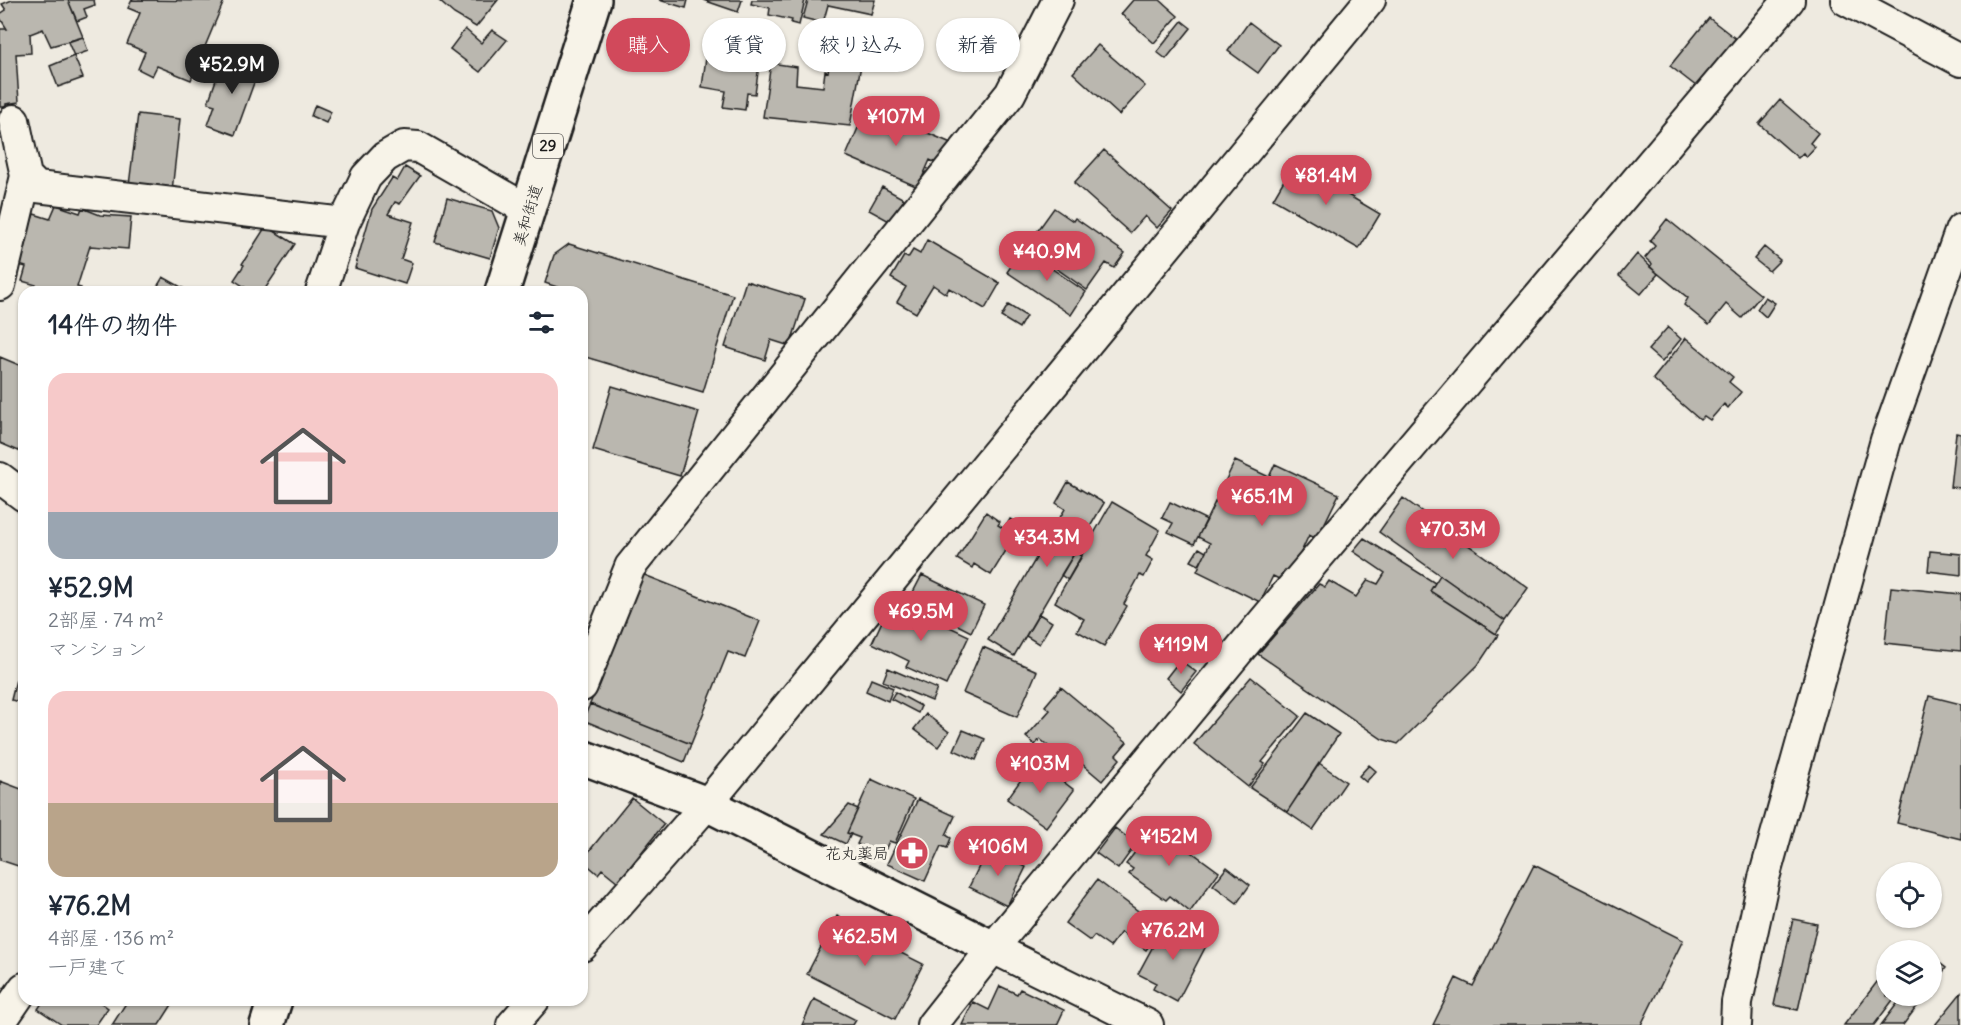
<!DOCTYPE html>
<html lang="ja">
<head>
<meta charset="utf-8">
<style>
  body { margin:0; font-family:Delius,"Klee One",sans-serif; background:#f6f6f7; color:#1f2937; height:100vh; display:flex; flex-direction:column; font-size:22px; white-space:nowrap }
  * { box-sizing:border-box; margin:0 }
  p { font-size:20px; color:#747a83 }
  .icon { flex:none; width:33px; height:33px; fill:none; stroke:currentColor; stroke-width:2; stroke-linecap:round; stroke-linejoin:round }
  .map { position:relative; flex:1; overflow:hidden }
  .sheet { position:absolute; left:18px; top:286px; width:570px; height:720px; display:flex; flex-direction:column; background:#fff; border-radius:18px; box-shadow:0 2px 4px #0004 }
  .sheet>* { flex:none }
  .banner { position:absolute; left:606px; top:18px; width:570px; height:54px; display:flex; gap:12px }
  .fabs { position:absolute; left:1876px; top:862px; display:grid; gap:12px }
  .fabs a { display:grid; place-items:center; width:66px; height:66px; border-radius:50%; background:#fff; box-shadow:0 2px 4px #0004; font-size:30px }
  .price { position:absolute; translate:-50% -51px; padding:0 14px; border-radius:21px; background:#d1495b; color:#fff; font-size:20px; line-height:39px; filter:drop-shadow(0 2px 3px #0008) }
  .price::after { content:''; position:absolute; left:50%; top:36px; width:18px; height:14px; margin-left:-9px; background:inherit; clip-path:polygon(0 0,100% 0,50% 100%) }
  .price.on { background:#222; color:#fff }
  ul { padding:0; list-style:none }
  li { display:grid; align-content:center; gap:12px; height:318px; padding:0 30px }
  li span { display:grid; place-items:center; height:186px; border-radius:18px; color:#555 }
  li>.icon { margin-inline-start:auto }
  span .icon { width:108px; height:108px; fill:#fffc; stroke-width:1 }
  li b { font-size:26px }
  h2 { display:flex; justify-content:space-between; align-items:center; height:72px; padding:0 30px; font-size:26px }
  .chip { padding:0 21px; border-radius:27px; background:#fff; box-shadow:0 2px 4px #0004; font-size:21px; line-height:54px }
  .chip.on { background:#d1495b; color:#fff }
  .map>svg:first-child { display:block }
  .building { fill:#bab7af; stroke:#1c1c1c; stroke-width:1.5 }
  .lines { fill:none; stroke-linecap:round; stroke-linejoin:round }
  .street-casing { stroke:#1c1c1c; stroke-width:34 }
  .secondary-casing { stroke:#1c1c1c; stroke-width:38 }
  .primary-casing { stroke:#1c1c1c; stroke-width:38 }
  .street { stroke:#f7f3e8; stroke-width:30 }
  .secondary { stroke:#f7f3e8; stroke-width:33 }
  .primary { stroke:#f7f3e8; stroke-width:33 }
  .labels { text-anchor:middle; stroke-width:6; stroke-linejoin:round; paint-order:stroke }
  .shield { fill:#f7f3e8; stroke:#5e5c59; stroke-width:1.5 }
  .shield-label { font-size:15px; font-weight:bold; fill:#1c1c1c }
  .street-label { font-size:16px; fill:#1c1c1c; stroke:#f7f3e8 }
  .poi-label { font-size:16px; fill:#1c1c1c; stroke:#f7f3e8; text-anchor:end }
</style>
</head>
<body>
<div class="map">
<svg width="1961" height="1025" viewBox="0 0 1961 1025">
  <rect width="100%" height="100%" fill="#eeeae0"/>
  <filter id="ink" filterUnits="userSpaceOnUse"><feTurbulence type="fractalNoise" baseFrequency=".0167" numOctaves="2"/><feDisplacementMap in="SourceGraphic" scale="12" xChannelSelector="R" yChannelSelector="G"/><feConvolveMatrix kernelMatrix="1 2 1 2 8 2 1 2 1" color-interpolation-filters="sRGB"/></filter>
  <g filter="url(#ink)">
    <path class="building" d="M12,0h56l15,37 -32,9 -8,-17 -13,5 1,19 -15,1 3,48 -13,2v3h-6v-78h7l-7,-11v-4l6,-4 -4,-6z
      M68,0h26l1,5 -11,4 3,8 -10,4z
      M132,0l92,1 -33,79 -34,-14 -5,10 -14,-7 7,-17 -18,-8 13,-31 -12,-5z
      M438,0h60l-22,27 -22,-13z
      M659,0h29l-2,8z
      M703,0h39l-4,12z
      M752,0h53l-6,25 -8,-2 1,-3 -23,-5 1,-7 -19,-4z
      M808,0h67l-4,14 -43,-9 -5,18 -20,-5z
      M1133,0h27l18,16 -24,27 -33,-29z
      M1709,18l31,24 -39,48 -31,-24z
      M1182,21l9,7 -25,31 -9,-7z
      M1249,22l30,23 -21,28 -30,-22z
      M465,29l16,14 11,-13 15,10 -27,32 -30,-23z
      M835,35l30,8 -15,83 -87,-9 8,-54 26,4 -1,17 27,3 2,-16 3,1z
      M709,36l53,8 -7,50 -8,-1 -2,17 -22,-3 3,-16 -24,-4z
      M83,37l5,14 -14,5 -6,-14z
      M1098,45l47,41 -26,29 -46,-42z
      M74,56l9,22 -25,9 -8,-21z
      M228,58l31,11 -24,66 -27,-10 7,-20 -7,-2 10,-29 3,2z
      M1780,100l38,33 -8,10 5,4 -9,10 -3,-4 -5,5 -39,-34z
      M315,105l16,7 -5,11 -15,-7z
      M867,107l84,36 -9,23 -12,-6 -12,27 -72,-31z
      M138,114l42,5 -8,72 -43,-6z
      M1104,150l68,61 -15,17 -12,-12 -15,17 -56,-50z
      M1294,163l86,51 -21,35 -86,-50z
      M405,167l15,9 -20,28 -5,-2 -7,12 25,8 -12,37 11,4 -7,21 -50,-16 17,-59 20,-31 5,3z
      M882,187l22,12 -13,23 -22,-12z
      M447,198l45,13 7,17 -9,30 -55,-16z
      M56,205l24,8 2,-5 18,7 31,2 -3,32 -38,-3 -13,41 4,1 -1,4h-46l2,-7 -14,-4 4,-14 -10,-3 18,-50 16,5z
      M1054,208l19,13 2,-3 50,35 -11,15 -8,-5 -19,27 -61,-43z
      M1667,219l94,76 -19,23 -16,-14 -17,21 -25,-20 4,-7 -38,-31 2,-3 -7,-6 10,-12 -5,-5z
      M266,226l29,18 -32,48h-20l3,-4 -12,-8 10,-15 -2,-1z
      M927,240l73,43 -15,26 -36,-21 -3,6 -13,-9 -17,28 -19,-11 9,-15 -15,-9 13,-22 4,2 5,-8 7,4z
      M569,244l164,51 -30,97 -121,-36v-64h-13v-1l-24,-8 9,-28z
      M1764,247l16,13 -11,11 -15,-12z
      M1023,249l63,43 -15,23 -64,-43z
      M1637,254l21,20 -17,20 -22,-18z
      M163,277l27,15h-36z
      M746,281l59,18 -15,47 -19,-6 -6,20 -40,-13z
      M1765,297l10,6 -9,14 -9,-8z
      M1008,305l18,11 -7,12 -18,-11z
      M1668,327l13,12 -19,23 -14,-12z
      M1686,338l47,39 -4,5 12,10 -13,16 -4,-4 -14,16 -6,-4 -4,4 -47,-41z
      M0,357l24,10v78l-3,7 -21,-9z
      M612,386l87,26 -19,64 -87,-26z
      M1956,433l5,1v54l-11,-1z
      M1235,461l34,16 6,-13 64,30 -22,45 -8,-4 -13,28 -15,17 -8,-4 -13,26 -63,-31 13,-28 -12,-6z
      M1068,482l36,21 -90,153 -26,-16 77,-131 -9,-6z
      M1403,498l125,90 -23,33 -126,-89z
      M1112,502l48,28 -14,26 7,4 -9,17 -4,-2 -16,29 3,2 -23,40 -27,-15 7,-12 -29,-17z
      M1170,502l37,18 -13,24 -26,-12 5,-9 -11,-5z
      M986,512l14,10 -2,3 17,11 -24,39 -17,-11 -2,4 -15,-9z
      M1010,519l12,7 -5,7 -11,-6z
      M1364,538l71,45 -5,8 68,44 -20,30 -80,79 -16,-5 -124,-85 61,-70 6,3 4,-6 27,16 12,-17 10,4 7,-11 -32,-22z
      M1199,548l7,4 -7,13 -8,-4z
      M1930,551l31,3v21l-33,-4z
      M1075,552l7,4 -14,24 -7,-5z
      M642,574l118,47 -15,37 -17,-6 -37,92 -101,-40z
      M922,575l62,30 -13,27 -62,-32z
      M1440,575l65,46 -9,13 -66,-43z
      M1891,587l70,7v57l-76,-8z
      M892,600l77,36 -23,49 -40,-18 3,-6 -37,-18z
      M1039,614l13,8 -13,22 -13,-8z
      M983,647l54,24 -20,46 -54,-24z
      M1180,660l16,12 -15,19 -15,-13z
      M888,668l49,21 -5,12 -49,-20z
      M1251,677l49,39 -38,46 3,2 -17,23 -54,-43z
      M871,679l22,9 -5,13 -22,-10z
      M16,680l8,2v21l-13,-3z
      M1061,687l66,55 -11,13 4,4 -18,22 -33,-28 -6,6 -23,-20 -5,6 -9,-8 24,-27 -5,-4z
      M895,692l26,14 -3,7 -27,-14z
      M1929,696l32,8v135l-64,-16z
      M590,704l101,40 -7,18 -101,-42z
      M1307,713l32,21 -52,78 -37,-24z
      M926,714l23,18 -11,15 -24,-18z
      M963,730l22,9 -9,21 -22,-10z
      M1035,760l39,30 -28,37 -39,-28z
      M1319,763l27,19 -33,48 -26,-18z
      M1369,765l7,6 -10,11 -7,-6z
      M871,779l43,20 -19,44 -6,-2 -6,14 -26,-11 3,-6 -13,-5z
      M0,781l24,9v78l-24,-8z
      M632,798l32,26 -46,58 -16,-13 -4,5 -14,-12 4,-5 -2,-2z
      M918,799l37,17 -9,19 5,3 -4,10 -6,-2 -16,35 -38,-17z
      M849,805l9,4 -11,24 4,1 -5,10 -22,-10z
      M1144,817l75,55 -29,40 -20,-16 -4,4 -37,-26 4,-5 -7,-5 16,-21 -12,-8z
      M1115,828l21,16 -18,25 -22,-16z
      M988,848l38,19 -19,39 -38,-19z
      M1534,865l149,75 -42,85h-208l23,-47 17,8z
      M1227,867l23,18 -13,18 -24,-18z
      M1097,880l65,49 -16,21 -25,-18 -11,15 -16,-11 -4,5 -25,-18z
      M837,916l32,16 4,-9 14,7 -6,13 42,21 -28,55 -88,-45z
      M1793,919l24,5 -19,86 -24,-5z
      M1170,922l38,20 -31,60 -24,-13 3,-6 -18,-9 20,-37 3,1z
      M1908,941l13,10h-20z
      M1932,957l14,11 -14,19z
      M1887,969v27h9l-22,29h-30z
      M1000,986l17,8 3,-5 44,21 -7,15h-95l11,-23 16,8z
      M1961,993v32h-26z
      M1903,996h22l-22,29h-22z
      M814,999l42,21 -3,5h-51z
      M44,1000h53l11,8 -12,17h-34l-24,-16z
      M128,1000h47l-16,25h-47z"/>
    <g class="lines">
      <defs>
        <path id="street" d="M1846,0l115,61
          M14,120l12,56 11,11 307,36
          M0,285l26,-109
          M321,292l23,-69 22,-46 19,-20 19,-11 14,1 110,63
          M0,478l24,18
          M582,686l48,-119 380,-473 48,-94
          M582,946l125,-142 663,-804
          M993,948l155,77
          M0,1023l24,-35
          M512,1025l22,-25
          M932,1025l61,-77 248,-300 548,-648
          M1736,1025l1,-23 27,-124 122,-438 75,-211"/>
        <path id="secondary" d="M582,757l125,47 286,144"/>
        <path id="primary" d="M502,292l92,-292
          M267,1025l8,-25"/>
      </defs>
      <use href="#street" class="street-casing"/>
      <use href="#secondary" class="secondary-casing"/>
      <use href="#primary" class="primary-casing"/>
      <use href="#street" class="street"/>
      <use href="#secondary" class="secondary"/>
      <use href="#primary" class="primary"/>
    </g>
  </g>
  <defs>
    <symbol id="pharmacy-disc" viewBox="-11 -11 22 22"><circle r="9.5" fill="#d1495b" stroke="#f7f3e8"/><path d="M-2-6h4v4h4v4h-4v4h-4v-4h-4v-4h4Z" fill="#fff"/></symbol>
  </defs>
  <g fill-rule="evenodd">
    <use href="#pharmacy-disc" x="893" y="834" width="38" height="38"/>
  </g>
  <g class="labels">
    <rect class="shield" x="533" y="134" width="30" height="24" rx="4.5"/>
    <g class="shield-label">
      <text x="548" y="151">29</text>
    </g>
    <g class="street-label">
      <text transform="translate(527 215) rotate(-73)" y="6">美和街道</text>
    </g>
    <g class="poi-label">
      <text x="889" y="859">花丸薬局</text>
    </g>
  </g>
</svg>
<div class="fabs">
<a><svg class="icon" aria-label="locate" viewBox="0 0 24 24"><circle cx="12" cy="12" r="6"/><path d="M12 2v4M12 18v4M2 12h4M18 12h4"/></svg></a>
<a><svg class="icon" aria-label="layers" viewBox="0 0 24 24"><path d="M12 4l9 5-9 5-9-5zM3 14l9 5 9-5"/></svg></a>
</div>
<b class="price on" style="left:232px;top:95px">¥52.9M</b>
<b class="price" style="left:896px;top:147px">¥107M</b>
<b class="price" style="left:1326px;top:206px">¥81.4M</b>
<b class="price" style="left:1047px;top:282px">¥40.9M</b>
<b class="price" style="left:1262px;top:527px">¥65.1M</b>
<b class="price" style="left:1453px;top:560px">¥70.3M</b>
<b class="price" style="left:1047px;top:568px">¥34.3M</b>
<b class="price" style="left:921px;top:642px">¥69.5M</b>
<b class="price" style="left:1181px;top:675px">¥119M</b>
<b class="price" style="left:1040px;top:794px">¥103M</b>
<b class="price" style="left:1169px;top:867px">¥152M</b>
<b class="price" style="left:998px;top:877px">¥106M</b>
<b class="price" style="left:1173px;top:961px">¥76.2M</b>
<b class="price" style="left:865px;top:967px">¥62.5M</b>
<div class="banner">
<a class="chip on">購入</a>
<a class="chip">賃貸</a>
<a class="chip">絞り込み</a>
<a class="chip">新着</a>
</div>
<section class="sheet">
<h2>14件の物件<svg class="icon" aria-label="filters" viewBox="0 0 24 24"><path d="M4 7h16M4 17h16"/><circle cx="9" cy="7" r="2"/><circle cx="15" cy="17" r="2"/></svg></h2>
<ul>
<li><span style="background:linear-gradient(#f6c9c9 75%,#9aa5b1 0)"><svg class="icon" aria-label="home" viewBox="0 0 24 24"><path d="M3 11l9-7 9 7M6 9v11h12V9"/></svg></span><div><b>¥52.9M</b><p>2部屋 · 74 m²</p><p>マンション</p></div></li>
<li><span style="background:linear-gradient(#f6c9c9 60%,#b9a48a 0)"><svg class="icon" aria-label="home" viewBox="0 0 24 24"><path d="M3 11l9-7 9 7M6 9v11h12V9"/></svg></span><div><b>¥76.2M</b><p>4部屋 · 136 m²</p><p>一戸建て</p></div></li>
</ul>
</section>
</div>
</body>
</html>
